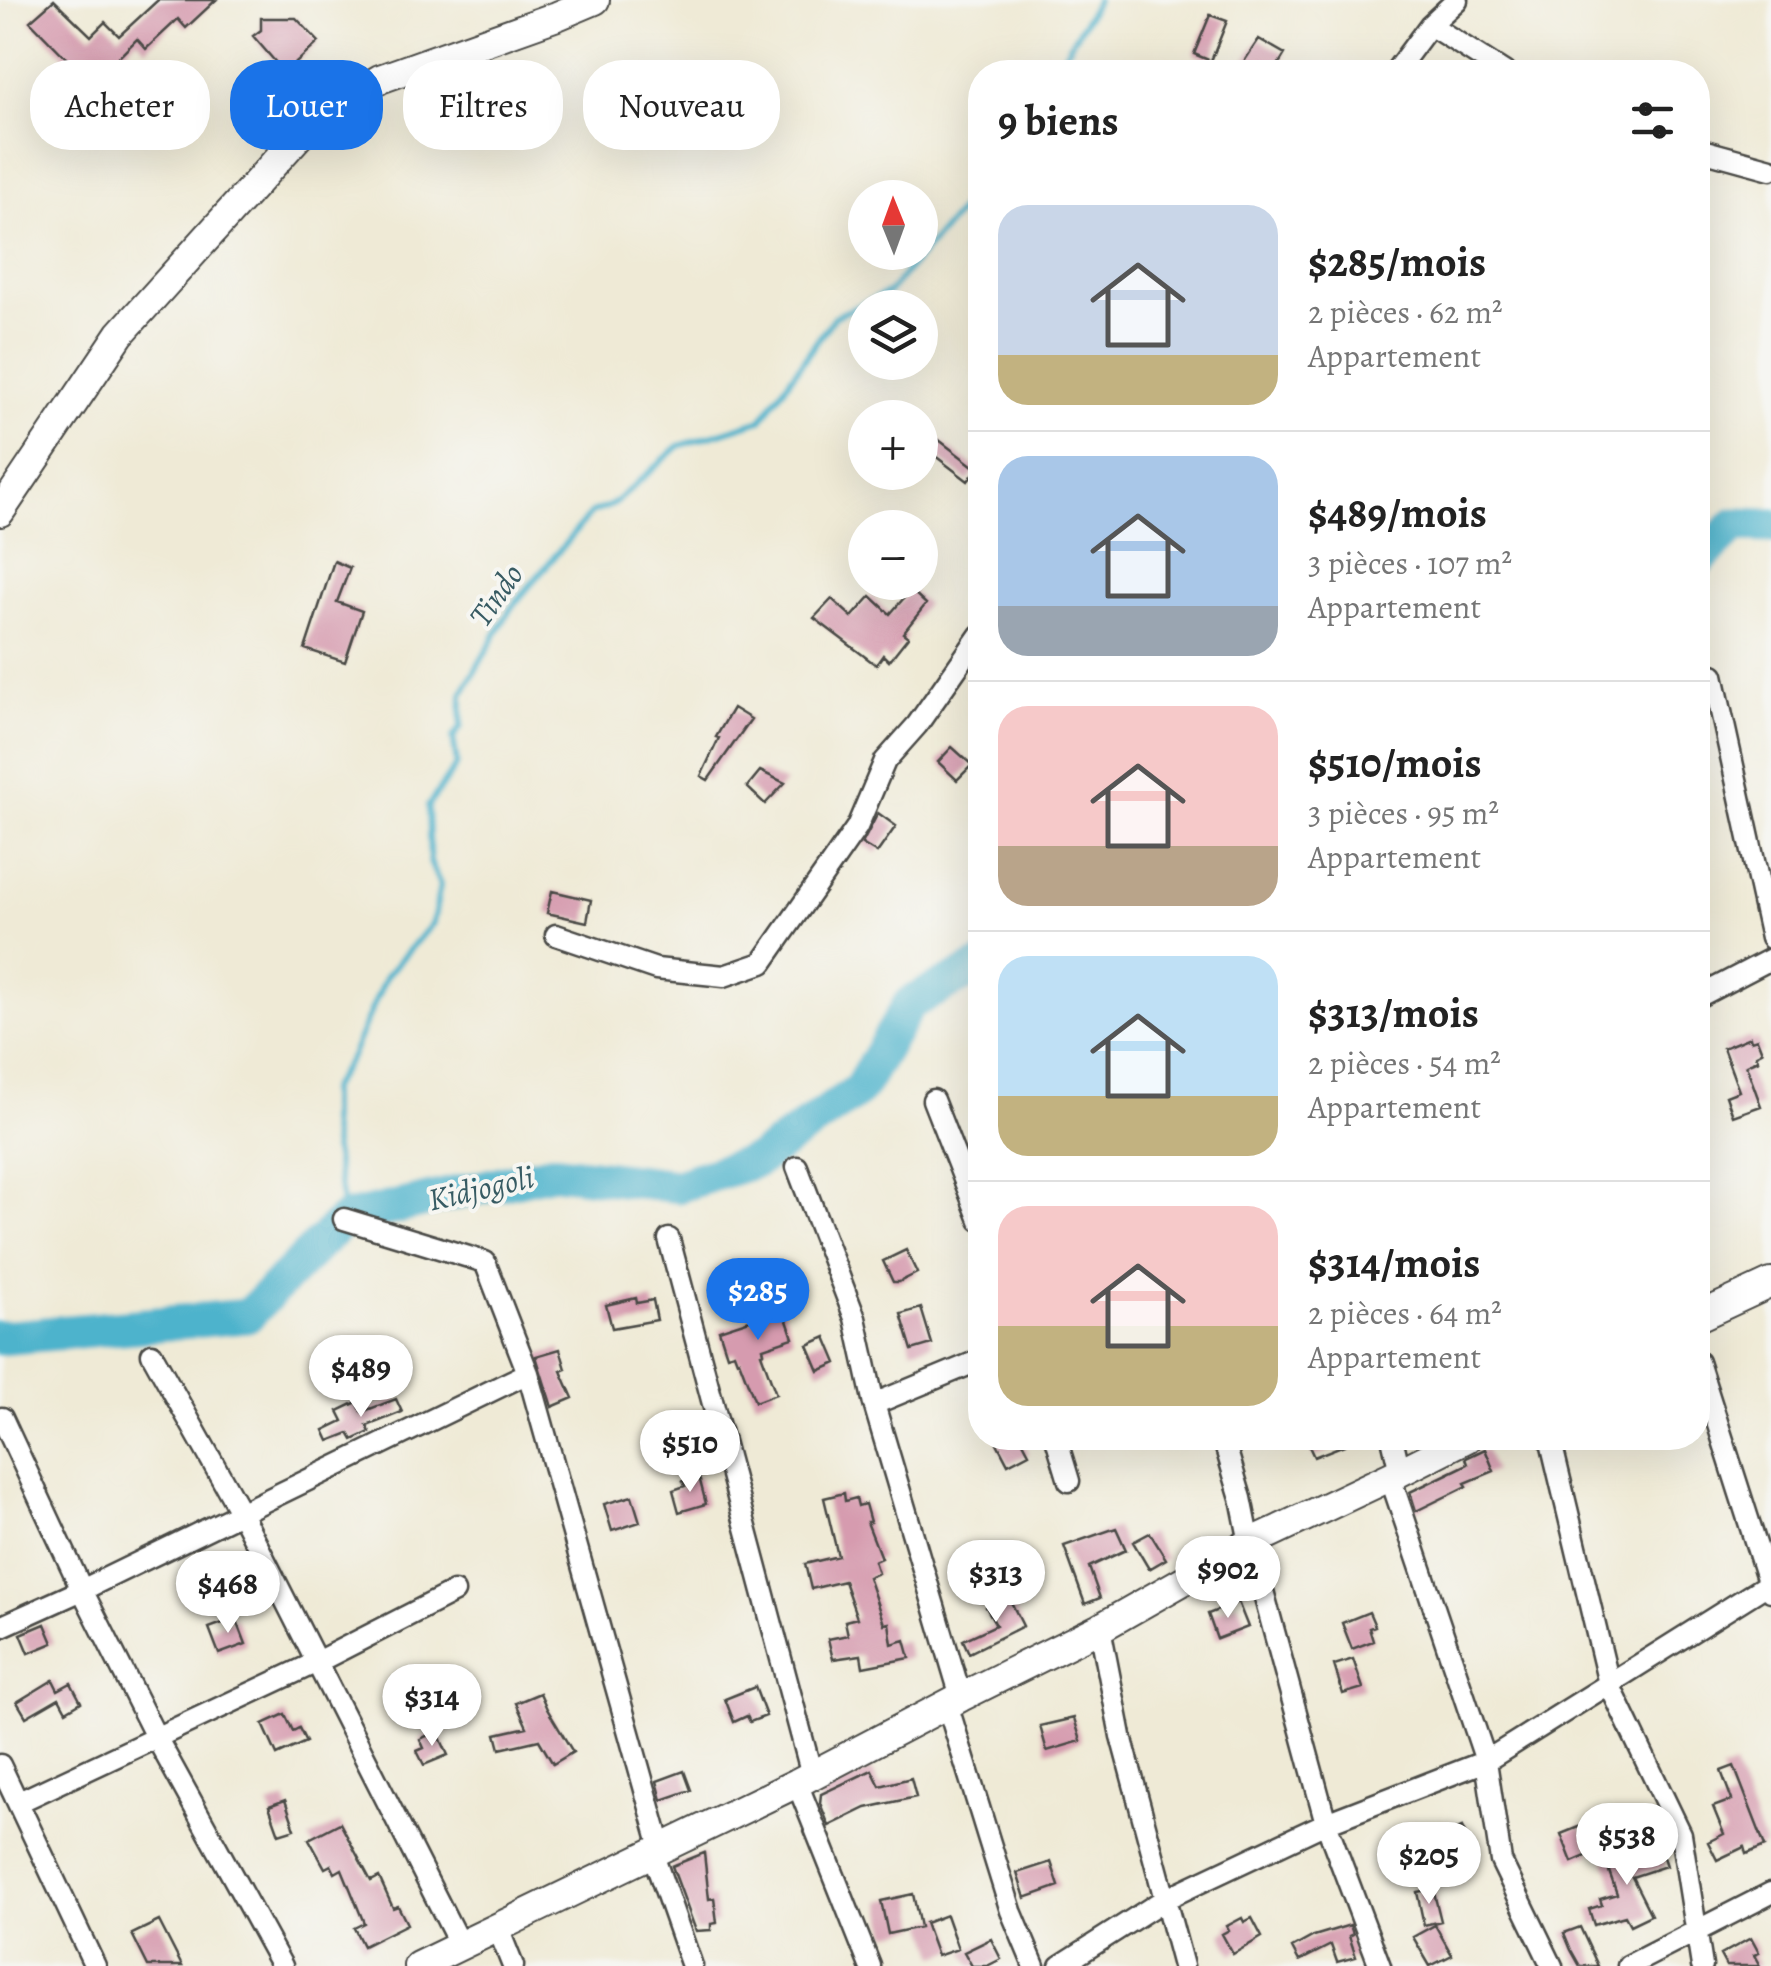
<!DOCTYPE html>
<html lang="fr">
<head>
<meta charset="utf-8">
<style>
  body { margin:0; font-family:Alegreya,serif; background:#f2f2f2; color:#222; height:100vh; display:flex; flex-direction:column; font-size:38px; white-space:nowrap }
  * { box-sizing:border-box; margin:0 }
  p { font-size:32px; color:#767676 }
  .icon { flex:none; width:55px; height:55px; fill:none; stroke:currentColor; stroke-width:2; stroke-linecap:round; stroke-linejoin:round }
  .map { position:relative; flex:1; overflow:hidden }
  .panel { position:absolute; left:968px; top:60px; width:742px; height:1390px; display:flex; flex-direction:column; background:#fff; border-radius:40px; box-shadow:0 10px 40px #0002 }
  .panel>* { flex:none }
  .banner { position:absolute; left:30px; top:60px; width:788px; height:90px; display:flex; gap:20px }
  .needle { width:65px; rotate:359deg }
  .fabs { position:absolute; left:848px; top:180px; display:grid; gap:20px }
  .fabs a { display:grid; place-items:center; width:90px; height:90px; border-radius:50%; background:#fff; box-shadow:0 10px 40px #0002; font-size:50px }
  .price { position:absolute; translate:-50% -85px; padding:0 22px; border-radius:35px; background:#fff; color:#222; font-size:32px; line-height:65px; filter:drop-shadow(0 2px 5px #0008) }
  .price::after { content:''; position:absolute; left:50%; top:60px; width:30px; height:22px; margin-left:-15px; background:inherit; clip-path:polygon(0 0,100% 0,50% 100%) }
  .price.selected { background:#1a73e8; color:#fff }
  ul { padding:0; list-style:none }
  li { display:flex; align-items:center; gap:30px; height:250px; padding:0 30px }
  li+li { border-top:2px solid #e0e0e0 }
  li span { display:grid; place-items:center; flex:none; width:280px; height:200px; border-radius:30px; color:#555 }
  li>.icon { margin-inline-start:auto }
  span .icon { width:120px; height:120px; fill:#fffc; stroke-width:1 }
  li b { font-size:42px }
  h2 { display:flex; justify-content:space-between; align-items:center; height:120px; padding:0 30px; font-size:42px }
  .chip { padding:0 35px; border-radius:40px; background:#fff; box-shadow:0 10px 40px #0002; font-size:35px; line-height:90px }
  .chip.selected { background:#1a73e8; color:#fff }
  .map>svg:first-child { display:block }
  .lines { fill:none; stroke-linecap:round; stroke-linejoin:round }
  .stream { stroke:#4db3cc; stroke-width:6 }
  .river { stroke:#4db3cc; stroke-width:35 }
  .building { fill:#d69baf }
  .minor-casing { stroke:#484845; stroke-width:25 }
  .tertiary-casing { stroke:#484845; stroke-width:32 }
  .minor { stroke:#fff; stroke-width:20 }
  .tertiary { stroke:#fff; stroke-width:28 }
  .labels { text-anchor:middle; stroke-width:8; stroke-linejoin:round; paint-order:stroke }
  .water-label { font-size:32px; font-style:italic; fill:#375b63; stroke:#f6f6f2 }
</style>
</head>
<body>
<div class="map">
<svg width="1771" height="1966" viewBox="0 0 1771 1966">
  <rect width="100%" height="100%" fill="#f6f6f2"/>
  <filter id="ink" filterUnits="userSpaceOnUse"><feTurbulence type="fractalNoise" baseFrequency=".01" numOctaves="2"/><feDisplacementMap in="SourceGraphic" scale="20" xChannelSelector="R" yChannelSelector="G"/><feConvolveMatrix kernelMatrix="1 2 1 2 8 2 1 2 1" color-interpolation-filters="sRGB"/></filter>
  <filter id="wash" filterUnits="userSpaceOnUse"><feTurbulence type="fractalNoise" baseFrequency=".0048" numOctaves="4" result="noise"/><feDisplacementMap in="SourceGraphic" scale="40" xChannelSelector="R" yChannelSelector="G"/><feGaussianBlur stdDeviation="2.25" result="paint"/><feColorMatrix in="noise" values="0 0 0 0 0 0 0 0 0 0 0 0 0 0 0 0 0 1.4 0 .05"/><feComposite in="paint" operator="in"/></filter>
  <g filter="url(#wash)">
    <rect width="100%" height="100%" fill="#efead6"/>
    <g class="lines">
      <path class="stream" d="M1055,72l3,-7 39,-65
        M344,1217l-14,-93v-35l21,-32 35,-81 47,-53 7,-38 -10,-23 -2,-56 29,-42 -4,-27 8,-10 1,-33 49,-86 80,-95 21,-8 67,-59 82,-26 73,-103 55,-25 78,-90 13,-45"/>
      <path class="river" d="M1698,561l37,-36 36,1
        M0,1338l247,-22 97,-97 209,-48 124,15 81,-26 101,-70 51,-87 70,-36"/>
    </g>
    <g id="blocks">
      <path class="building" d="M54,0l37,36 14,-14 14,14 39,-36h58l-30,28 -8,-9 -32,30 -9,-10 -44,44 32,32 -11,11 -33,-32 -12,12 -25,-24 23,-23 -37,-38z
        M1210,15l17,6 -16,40 -17,-7z
        M261,18h35l23,24 -34,31 -32,-37 8,-6z
        M1259,39l26,15 -11,18h-37z
        M939,440l38,29 -9,12 -38,-29z
        M334,561l16,7 -13,34 25,9 -17,51 -40,-13z
        M911,590l15,14 -23,29 5,4 -19,24 -6,-6 -7,10 -62,-47 18,-19 20,18 19,-21 19,18z
        M733,708l18,11 -43,61 -7,-4 18,-38 -3,-1z
        M952,747l20,18 -15,15 -19,-18z
        M760,771l25,12 -20,21 -18,-17z
        M878,813l18,13 -19,27 -15,-9z
        M552,891l39,9 -4,22 -40,-9z
        M1750,1037l1,4 6,-2 5,13 -6,3 2,5 -12,5 15,41 -28,10 -7,-20 13,-5 -16,-43z
        M906,1250l11,23 -18,9h-6l-10,-21z
        M777,1291l16,47 -30,10 1,4 -3,1 15,41 -21,8 -16,-42 -2,1 -3,-8 -7,2 -8,-25 40,-13 -1,-2 3,-1 -5,-15z
        M636,1298l1,5 16,-3 4,20 -45,8 -6,-23z
        M921,1308l11,36 -20,6 -11,-36z
        M826,1337l11,26 -18,8 -11,-26z
        M560,1349l6,20 -5,2 12,27 -21,9 -16,-51z
        M396,1399l6,13 -35,14 3,6 -17,8 -4,-7 -20,8 -5,-11 19,-9 -5,-10 19,-9 5,10z
        M1006,1438h15l8,15 -21,11 -11,-21z
        M1319,1438h43l-48,19 -7,-15z
        M1485,1449l9,22 -29,12 2,3 -51,25 -6,-19 58,-28 -2,-6z
        M699,1477l7,27 -27,8 -6,-22 12,-4 -2,-5z
        M844,1493l1,8 11,-3 2,8 7,-2 5,18h-3l14,36 -7,3 4,12 -10,4 16,47 5,-1 3,21 13,-4 5,18 -47,9 -2,-12 -28,4 -5,-20 20,-4 -3,-14 12,-3 -13,-37 -33,8 -6,-25 33,-8 -14,-58z
        M632,1496l8,26 -28,9 -8,-27z
        M1116,1528l10,22 -37,17 11,31 -15,6 -21,-58z
        M1150,1533l16,26 -17,10 -16,-27z
        M1008,1596l15,30 -54,27 -6,-13 33,-15 -10,-18z
        M1238,1602l10,25 -31,12 -9,-25z
        M1369,1612l6,14 -6,2 4,13 -21,8 -10,-26z
        M236,1618l10,26 -27,10 -10,-26z
        M45,1624l8,19 -24,10 -8,-19z
        M1353,1659l10,29 -20,6 -9,-29z
        M53,1680l5,10 13,-7 10,19 -15,9 -7,-13 -33,19 -9,-15z
        M755,1687l11,29 -16,6 -3,-6 -13,6 -9,-23z
        M540,1693l7,16 26,43 -20,12 -14,-24 -39,9 -4,-15 31,-7 -11,-24z
        M285,1714l8,17 6,-3 7,14 -29,13 -14,-31z
        M1074,1718l7,23 -34,10 -7,-25z
        M437,1731l11,24 -24,10 -7,-14 7,-3 -4,-9z
        M1734,1766l31,80 -19,8 -2,-7 -27,13 -9,-18 16,-8 -11,-27 19,-7 -11,-29z
        M872,1770l8,16 31,-8 5,19 -50,11 -37,18 -9,-23 1,-9z
        M684,1771l7,19 -29,10 -5,-19z
        M285,1800l10,29 -16,5 -10,-28z
        M340,1823l31,58 8,-4 14,31 5,-2 9,18 -44,22 -9,-18 10,-5 -22,-54 -7,4 -4,-8 -6,3 -16,-29z
        M1581,1826l10,28 -19,8 -11,-28z
        M1462,1827l13,28 -36,17 -10,-22 22,-10 -3,-7z
        M1660,1848l6,18 -34,11 19,38 -21,10 -5,-9 -31,9 -5,-16 13,-4 -2,-6 17,-5 -12,-34 20,-7 2,6z
        M704,1853l5,46 5,-1 3,25 -6,1v6l-15,1 -24,-65z
        M1051,1862l8,24 -34,12 -8,-25z
        M1433,1889l8,32 -17,4 -7,-33z
        M913,1894l7,33 -32,7 -7,-33z
        M946,1915l12,34 -21,7 -12,-33z
        M1242,1918l2,4 8,-4 10,19 -29,17 -11,-20 7,-4 -2,-4z
        M159,1921l23,45h-34l-16,-32z
        M1350,1925l3,9 -4,2 7,21 -19,5 -6,-17 -32,16 -7,-13 22,-12z
        M1435,1925l17,30 -22,11 -17,-29z
        M1580,1927l18,39h-18l-9,-16 -7,-17z
        M1751,1938l8,15 -5,2 6,11h-34l-6,-11z
        M991,1939l10,20 -14,7h-15l-8,-14z"/>
    </g>
  </g>
  <g filter="url(#ink)">
    <use href="#blocks" fill-opacity="0" stroke="#484845" stroke-width="2.5"/>
    <g class="lines">
      <defs>
        <path id="minor" d="M1430,25l74,47
          M1395,72l35,-47 27,-25
          M1698,149l73,20
          M1713,675l58,263
          M556,935l100,34 68,7 38,-13 95,-136 28,-66 32,-36 63,-90
          M1698,997l73,-38
          M933,1100l47,120
          M797,1167l58,151 19,86 87,293
          M344,1219l141,43 43,111 133,474
          M669,1239l143,536
          M152,1354l89,159 219,432
          M1698,1362l73,229
          M874,1404l106,-44
          M2,1418l80,172 74,147 126,229
          M1056,1438l13,43
          M1223,1438l18,60 9,45 76,280 54,143
          M1392,1438l8,34
          M1550,1438l59,246 72,150 21,132
          M1390,1477l96,284 15,100 51,105
          M0,1627l82,-37 446,-217
          M1100,1628l21,108 62,230
          M947,1704l64,207 23,55
          M0,1765l95,201
          M797,1783l73,183
          M19,1802l298,-140 137,-70
          M652,1852l40,114
          M497,1926l16,40
          M1060,1966l105,-67 161,-76 160,-62 282,-177
          M1628,1966l143,-73"/>
        <path id="tertiary" d="M0,512l120,-178 195,-216 65,-39 177,-63 38,-16
          M1698,1317l73,-34
          M418,1966l379,-183 164,-86 139,-69 150,-85 150,-71 67,-34"/>
      </defs>
      <use href="#minor" class="minor-casing"/>
      <use href="#tertiary" class="tertiary-casing"/>
      <use href="#minor" class="minor"/>
      <use href="#tertiary" class="tertiary"/>
    </g>
  </g>
  <g class="labels">
    <g class="water-label">
      <text transform="translate(496 595) rotate(-55)" y="11">Tindo</text>
      <text transform="translate(481 1188) rotate(-13)" y="11">Kidjogoli</text>
    </g>
  </g>
</svg>
<div class="fabs">
<a><svg class="needle" viewBox="-14 -14 28 28"><path d="M0-13l5 13h-10z" fill="#e53935"/><path d="M0 13l5-13h-10z" fill="#767676"/></svg></a>
<a><svg class="icon" aria-label="layers" viewBox="0 0 24 24"><path d="M12 4l9 5-9 5-9-5zM3 14l9 5 9-5"/></svg></a>
<a>+</a>
<a>−</a>
</div>
<b class="price selected" style="left:758px;top:1343px">$285</b>
<b class="price" style="left:361px;top:1420px">$489</b>
<b class="price" style="left:690px;top:1495px">$510</b>
<b class="price" style="left:1228px;top:1621px">$902</b>
<b class="price" style="left:996px;top:1625px">$313</b>
<b class="price" style="left:228px;top:1636px">$468</b>
<b class="price" style="left:432px;top:1749px">$314</b>
<b class="price" style="left:1627px;top:1888px">$538</b>
<b class="price" style="left:1429px;top:1907px">$205</b>
<div class="banner">
<a class="chip">Acheter</a>
<a class="chip selected">Louer</a>
<a class="chip">Filtres</a>
<a class="chip">Nouveau</a>
</div>
<section class="panel">
<h2>9 biens<svg class="icon" aria-label="filters" viewBox="0 0 24 24"><path d="M4 7h16M4 17h16"/><circle cx="9" cy="7" r="2"/><circle cx="15" cy="17" r="2"/></svg></h2>
<ul>
<li><span style="background:linear-gradient(#c9d6e8 75%,#c2b280 0)"><svg class="icon" aria-label="home" viewBox="0 0 24 24"><path d="M3 11l9-7 9 7M6 9v11h12V9"/></svg></span><div><b>$285/mois</b><p>2 pièces · 62 m²</p><p>Appartement</p></div></li>
<li><span style="background:linear-gradient(#a9c7e8 75%,#9aa5b1 0)"><svg class="icon" aria-label="home" viewBox="0 0 24 24"><path d="M3 11l9-7 9 7M6 9v11h12V9"/></svg></span><div><b>$489/mois</b><p>3 pièces · 107 m²</p><p>Appartement</p></div></li>
<li><span style="background:linear-gradient(#f6c9c9 70%,#b9a48a 0)"><svg class="icon" aria-label="home" viewBox="0 0 24 24"><path d="M3 11l9-7 9 7M6 9v11h12V9"/></svg></span><div><b>$510/mois</b><p>3 pièces · 95 m²</p><p>Appartement</p></div></li>
<li><span style="background:linear-gradient(#bfe0f5 70%,#c2b280 0)"><svg class="icon" aria-label="home" viewBox="0 0 24 24"><path d="M3 11l9-7 9 7M6 9v11h12V9"/></svg></span><div><b>$313/mois</b><p>2 pièces · 54 m²</p><p>Appartement</p></div></li>
<li><span style="background:linear-gradient(#f6c9c9 60%,#c2b280 0)"><svg class="icon" aria-label="home" viewBox="0 0 24 24"><path d="M3 11l9-7 9 7M6 9v11h12V9"/></svg></span><div><b>$314/mois</b><p>2 pièces · 64 m²</p><p>Appartement</p></div></li>
</ul>
</section>
</div>
</body>
</html>
